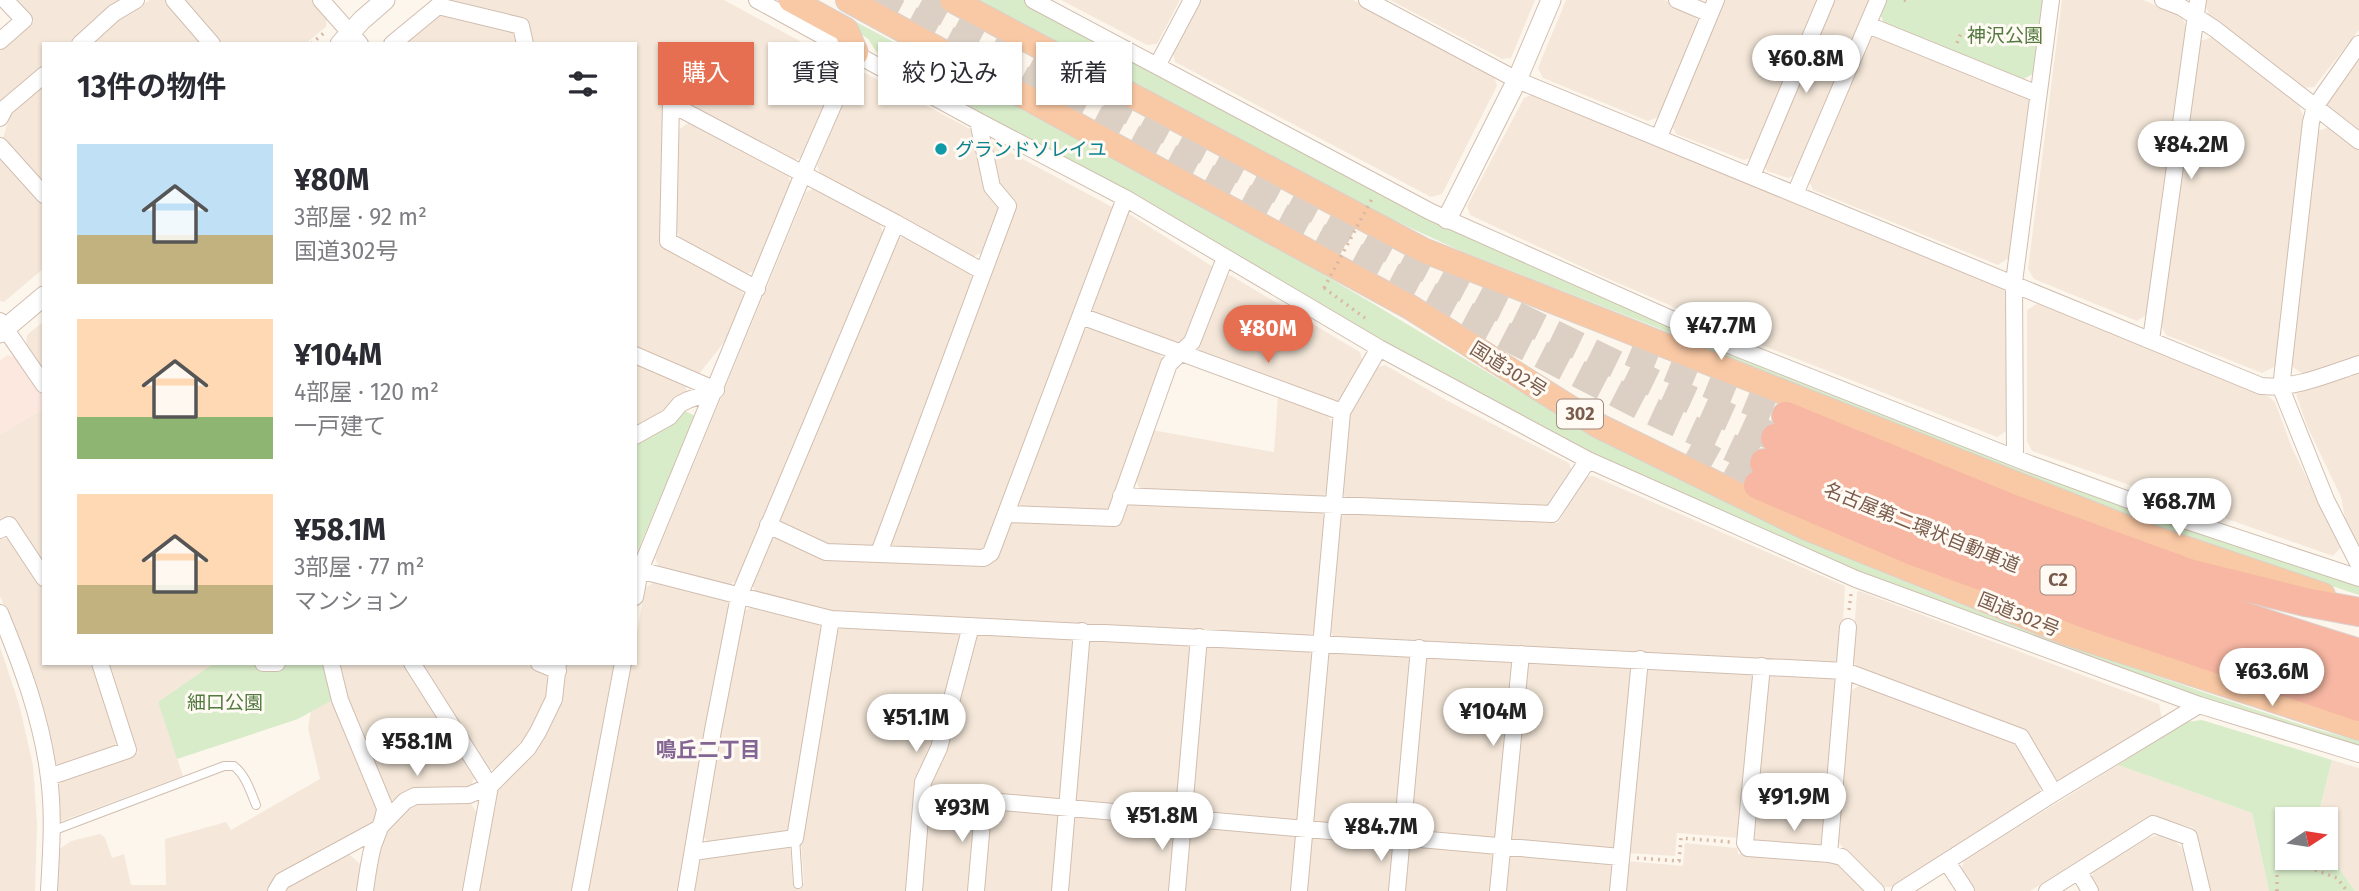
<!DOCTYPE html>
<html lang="ja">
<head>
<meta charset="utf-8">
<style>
  body { margin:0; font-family:"Fira Sans","Noto Sans JP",sans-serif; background:#f7f7f7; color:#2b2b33; height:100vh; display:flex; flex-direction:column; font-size:26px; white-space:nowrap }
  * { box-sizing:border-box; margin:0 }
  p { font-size:23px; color:#7c7c81 }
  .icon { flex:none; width:38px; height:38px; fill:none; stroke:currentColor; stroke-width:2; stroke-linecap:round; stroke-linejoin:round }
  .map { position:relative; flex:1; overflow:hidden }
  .details { position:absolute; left:42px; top:42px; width:595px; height:623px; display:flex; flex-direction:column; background:#fff; border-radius:0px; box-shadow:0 2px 5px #0004 }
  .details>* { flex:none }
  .hud { position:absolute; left:658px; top:42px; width:665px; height:63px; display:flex; gap:14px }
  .needle { width:46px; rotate:78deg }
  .fabs { position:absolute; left:2275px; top:807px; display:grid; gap:14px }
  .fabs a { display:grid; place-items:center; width:63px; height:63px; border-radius:0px; background:#fff; box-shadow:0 2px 5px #0004; font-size:35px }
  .price { position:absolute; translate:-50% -60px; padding:0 16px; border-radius:24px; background:#fff; color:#222; font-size:23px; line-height:46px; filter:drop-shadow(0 2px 4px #0008) }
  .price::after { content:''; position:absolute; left:50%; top:42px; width:21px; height:16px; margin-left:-10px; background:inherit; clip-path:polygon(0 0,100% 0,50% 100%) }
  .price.on { background:#e76f51; color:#fff }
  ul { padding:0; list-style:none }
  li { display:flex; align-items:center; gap:21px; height:175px; padding:0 35px }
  li span { display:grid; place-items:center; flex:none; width:196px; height:140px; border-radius:0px; color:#555 }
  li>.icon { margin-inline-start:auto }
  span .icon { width:84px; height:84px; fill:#fffc; stroke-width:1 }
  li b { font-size:30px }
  h2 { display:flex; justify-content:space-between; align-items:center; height:84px; padding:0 35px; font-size:30px }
  .pill { padding:0 24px; border-radius:0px; background:#fff; box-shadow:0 2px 5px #0004; font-size:24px; line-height:63px }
  .pill.on { background:#e76f51; color:#fff }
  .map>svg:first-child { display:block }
  .residential { fill:#f5e8da }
  .commercial { fill:#fde8e0 }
  .green { fill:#d8ecc9 }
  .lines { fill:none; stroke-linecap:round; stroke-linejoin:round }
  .motorway-tunnel { stroke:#dcd0c4; stroke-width:28; stroke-dasharray:28 14; stroke-linecap:butt }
  .service-casing { stroke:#d1beb0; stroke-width:10 }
  .minor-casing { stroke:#d1beb0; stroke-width:18 }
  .tertiary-casing { stroke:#d1beb0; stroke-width:21 }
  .trunk-casing { stroke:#dad1cd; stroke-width:26 }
  .motorway-casing { stroke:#dad1cd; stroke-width:30 }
  .path { stroke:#d9b8a5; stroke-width:3.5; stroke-dasharray:2 5; stroke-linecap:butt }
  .service { stroke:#fff; stroke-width:8 }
  .minor { stroke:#fff; stroke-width:16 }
  .tertiary { stroke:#fff; stroke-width:19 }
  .trunk { stroke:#f9c8a4; stroke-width:24 }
  .motorway { stroke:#f7b7a3; stroke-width:28 }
  .path-bridge { stroke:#d9b8a5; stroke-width:3.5; stroke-dasharray:2 5; stroke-linecap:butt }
  .culture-dot { fill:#0f9aa8; stroke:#fffaf3; stroke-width:2.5 }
  .labels { text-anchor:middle; stroke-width:6; stroke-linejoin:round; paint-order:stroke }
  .shield { fill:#fffaf3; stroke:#a28b7f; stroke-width:2 }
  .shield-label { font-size:18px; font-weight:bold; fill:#7a5c4d }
  .park-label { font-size:19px; fill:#537a41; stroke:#fffaf3 }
  .culture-label { font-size:19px; fill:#0d838f; stroke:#fffaf3; text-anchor:start }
  .street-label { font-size:19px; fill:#7a5c4d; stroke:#fffaf3 }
  .neighbourhood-label { font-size:21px; font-weight:bold; fill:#846695; stroke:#fffaf3 }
</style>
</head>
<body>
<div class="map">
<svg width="2359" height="891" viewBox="0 0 2359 891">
  <rect width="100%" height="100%" fill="#fdf6ec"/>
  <path class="residential" d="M13,0h112l-21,13 -36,31h-24v21l-44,38v-52l34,-30z
    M150,0h16l36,44h-111l28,-25z
    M184,0h129l14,17 -1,10 -21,17h-83z
    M441,0h283l109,59 4,16 -36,83 -10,3 -127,-66 -3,150 77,42 8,10 -18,40 -28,36 -8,1 -57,-24v-306h-103l-5,-23z
    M1061,0h119l-23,44 -10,1z
    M1200,0h153l141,76 3,10 -55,108 -11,3 -256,-135 -2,-9z
    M1390,0h145l-24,58 -9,1z
    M1566,0h98l30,12 5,15 -39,89 -12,5 -105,-43 -5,-10z
    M1723,0h98l-66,156 -11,4 -68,-26 -5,-11z
    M1831,0h39l-75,175 -7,3 -21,-7 -5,-10z
    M2062,0h81l38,16 5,9 -36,287 -13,9 -103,-42 -6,-10z
    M2204,0h155v30l-45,57 -13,1 -92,-73z
    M441,13l76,18 3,13h-116z
    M1879,36l148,61 4,8 -22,153 -11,7 -185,-75 -4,-9 58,-142z
    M2213,37l86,68 4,11 -27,250 -14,7 -96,-38 -5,-10 36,-283z
    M2359,53v76l-31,-23 -1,-12z
    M863,72l109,58 13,59 17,14 -17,48 -12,6 -152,-81 -4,-11 37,-89z
    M44,85v100l-41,-47 8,-25z
    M1533,94l470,192 4,6 1,138 -11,7 -223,-87 -177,-76 -127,-59 -3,-9 57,-108z
    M690,122l98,52 3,11 -35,85 -10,4 -65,-35 -6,-10 3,-99z
    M2331,126l28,22v207l-56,19 -13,-9 26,-233z
    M987,140l127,68 -126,339 -11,7 -82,-4 -5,-9 126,-339 -21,-21z
    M0,155l44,51v62l-40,34 -4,-1z
    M815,188l64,35 5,11 -145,345 -10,6 -70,-18 -4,-9 151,-366z
    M1126,212l89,56 -26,72 -12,5 -82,-30 -4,-10z
    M905,236l64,35 4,10 -96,262 -9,5 -43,-1 -42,-18 -5,-10 118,-280z
    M1230,275l130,77 3,11 -20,36 -10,3 -133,-50 -5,-8 25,-65z
    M2040,302l229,95 6,5 17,46 49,99 -8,9 -301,-105 -5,-10v-131z
    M44,321v51l-18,-27 1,-10z
    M1090,327l69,26 5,9 -54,146 -10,6 -76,-4 -6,-8 64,-171z
    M635,361l50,22 2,10 -19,20 -33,19z
    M1385,365l61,35 123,63 3,10 -23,33 -202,-7 -5,-6 7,-79 26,-46z
    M2359,372v175l-13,-24 -5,-26 -34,-71 -11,-32z
    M1278,396l49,19 7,10 -6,65 -7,9 -180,-8 -7,-14 18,-47 122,22z
    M44,408v157l-34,-50 -10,6v-86z
    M1593,476l252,110 -4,71 -9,6 -498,-26 -5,-8 9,-109 8,-7 212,10 27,-46z
    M1130,503l190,7 7,11 -9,110 -11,5 -477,-23 -73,-19 -6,-11 19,-44 10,-3 46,19 167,7 17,-40h108l3,-13z
    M10,538l34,51v74h48l26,75 -6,14 -49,14 -10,-3 -18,-84 -35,-83v-57z
    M656,581l70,17 6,13 -52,280h-91l42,-228h4v-21l10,-54z
    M1859,591l300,113 3,15 -100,62 -9,-3 -30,-49 -166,-62 -5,-8 5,-67z
    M753,606l64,16 6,10 -32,194 -8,7 -73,11 -8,-9 40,-223z
    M846,625l110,6 6,10 -34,126 -9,1 -10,123h-217l5,-27 7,-6 86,-13 3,40 11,-2 -3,-39 36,-213z
    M984,631l84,4 7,10 -11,150 -9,7 -118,-9 -6,-8 2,-21h9l33,-127z
    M1096,637l90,5 6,9 -13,155 -8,7 -92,-7 -6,-8 14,-154z
    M1213,643l94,6 7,8 -14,161 -10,7 -95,-9 -6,-10 15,-156z
    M0,647l19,57 14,61 4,60 -2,66h-35z
    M1335,650l69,3 8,7 -15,168 -8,5 -72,-6 -6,-9 15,-161z
    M1431,655l76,3 6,7 -15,172 -7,5 -76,-6 -7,-9 16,-165z
    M1533,659l93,6 6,8 -16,175 -7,5 -93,-8 -6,-8 15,-170z
    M109,663h105l-56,39 25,74 -124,46 -3,-36 12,-8 70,-25z
    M335,663h71l70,110 -5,13 -76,14h-12z
    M418,663h105l25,11 4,12 -23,51 -29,33 -13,-1z
    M564,663h50l-42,228h-95l17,-95 5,-11 47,-49 16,-40z
    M1651,666l97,5 7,7 -15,160 -63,-5 -2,23 -47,-3 16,-181z
    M1775,673l54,2 8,9 -15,164 -70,-7 15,-163z
    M1862,684l152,56 27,46 -2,9 -148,92h-11l-43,-46 12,-149z
    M336,698l44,109 -1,9 -11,13 -98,62h-214l2,-41 13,-9 29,-7 5,4 7,20 12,-4 7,31h35l-1,-46 61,-17 5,8 89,-51 -12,-51 3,-18z
    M2332,760l27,8v123h-4l-29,-41v-31h-9z
    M2118,765l134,48 17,78h-59l-16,-63 -42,-12 -122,75h-56l-13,-21 3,-9z
    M936,799l39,3 5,10 -7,79h-53l8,-85z
    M470,802l9,15 -14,74h-94l10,-60 30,-28z
    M994,804l61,6 7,12 -7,69h-76l8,-81z
    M1079,811l92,8 7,8 -6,64h-107l6,-71z
    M1196,822l95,9 6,8 -5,52h-109l6,-63z
    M1317,833l72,7 6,7 -4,44h-86l4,-52z
    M2160,835l12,4 10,9 11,43h-94l-8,-11 2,-8 55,-34z
    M1414,842l77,7 5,8 -3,34h-90l4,-43z
    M1685,843l52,5 1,6 101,10 26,27h-241l3,-30 56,5z
    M1516,851l92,9 6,7 -2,24h-108l3,-33z
    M349,854l13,12 -4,25h-75l3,-5z"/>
  <path class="commercial" d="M7,355l11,3 26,40v10l-44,27v-74z"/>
  <path class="green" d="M815,0c154,83 311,162 464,249 123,69 240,147 366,212 163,85 334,154 509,214 67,23 136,48 205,66v7l-174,-56 -251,-88 -349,-151 -181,-97 -520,-293 -16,-24z
    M974,0h49l559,286 777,297v12l-154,-51 -161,-59 -391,-159 -190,-74 -94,-43z
    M1886,0h158l-8,72 -14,8 -138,-57 -4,-9z
    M683,410l12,6 -60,141v-116z
    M214,663h40l7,8 16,1 10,-9h40l9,35 -38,21 -121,40 -19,-57z
    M2202,720l130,40 -15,59h-30v39h39v-8l29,41h-86l-17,-78 -134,-48 69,-43z"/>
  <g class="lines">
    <path class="motorway-tunnel" d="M873,0l619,329 153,79 119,55
      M922,0l579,308 155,76 119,54
      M1630,352l156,64
      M1690,447l68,38"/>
    <defs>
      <path id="service" d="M52,831l172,-65h10c12,10 16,24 22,39
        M795,838l3,46"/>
      <path id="minor" d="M174,0l38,44
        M321,0l39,44
        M757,0l221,121 147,77 254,150 209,112 268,119 343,126 160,49
        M1033,0l398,212 303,135 296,117 151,55 178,59
        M1367,0l150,80 744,306c34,3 65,-11 98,-22
        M1677,0l33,14
        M2163,0l18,7 34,22 144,112
        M1868,25l170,69
        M0,41l24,-21 -19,-20
        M80,44l34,-31 22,-13
        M392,44l46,-38 83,20 4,18
        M2359,44l-44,63 -4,15 -30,266 45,112 33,65
        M1157,66l35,-66
        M0,118l5,-10 39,-33
        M1659,137l57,-137
        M0,146l44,49
        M1752,176l74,-176
        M1795,194l83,-194
        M757,289l-89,-48 3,-137 225,119 86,48
        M1081,316l261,96
        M0,321l44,64
        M2151,340l47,-340
        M635,355l81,35
        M635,436l34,-19 11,-13 8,-4 28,-10
        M2015,457l-1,-175 37,-282
        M1121,496l431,18 36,-54
        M1008,514l106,4 55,-154 23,-22 33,-84
        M768,525l58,27 158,6 7,-5 134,-355
        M0,530l9,-5 35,53
        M879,553l129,-347 -16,-19 -14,-66
        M635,569l196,50 1014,52 176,66 33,56
        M635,597l5,-27 163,-396 53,-121
        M0,613c22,53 42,107 49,165 5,37 2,75 0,113
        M1848,627l-19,227 13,3 34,34
        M263,663h14
        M331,663l9,37 45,108c-1,13 -8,26 -12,38 -4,15 -6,30 -8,45
        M412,663l78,123 -19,105
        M539,663l19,8
        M1762,666l-17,177 3,5 81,6
        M49,777l79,-27 -28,-87
        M923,795l698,62
        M693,852l102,-14 36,-219
        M1947,862l19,29
        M2079,872l11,19
        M276,891l6,-10 96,-52 27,-28 10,-5 54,-1 21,-9 38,-38 10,-16 16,-33 4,-36
        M580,891l43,-228
        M686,891l27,-161 26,-134 157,-373
        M914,891l9,-109 16,-34 32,-122
        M976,891l8,-91
        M1060,891l22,-260
        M1177,891l22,-254
        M1299,891l43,-479 37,-64
        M1397,891l22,-243
        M1498,891l23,-237
        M1618,891l22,-232
        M1900,891l154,-98 145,-88
        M2047,891l106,-67 36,13 13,54"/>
      <path id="tertiary" d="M340,44l22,-24 23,-20
        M1447,219l70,-139 34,-80
        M0,333l44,-37"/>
      <path id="trunk" d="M791,0l55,30 10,23
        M848,0l562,307 189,119 208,102 260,105 292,95
        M952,0l471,250 720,284 180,61"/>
      <path id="motorway" d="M1786,416l227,93 176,64 116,29 54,10
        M1775,438c191,82 385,154 584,215
        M1764,463l187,77 137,52 271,89
        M1758,485l152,65 187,68 262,89"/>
    </defs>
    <use href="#service" class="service-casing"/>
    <use href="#minor" class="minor-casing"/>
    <use href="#tertiary" class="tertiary-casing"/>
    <use href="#trunk" class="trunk-casing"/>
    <use href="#motorway" class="motorway-casing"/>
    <path class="path" d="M1904,0l3,1
      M1957,43l4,-10
      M311,44l13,-11
      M1324,288l41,30
      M1849,610l2,-16
      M1637,858l42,3 2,-23 50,4
      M2315,870l22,8 10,13
      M2277,875v16"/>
    <use href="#service" class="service"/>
    <use href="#minor" class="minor"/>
    <use href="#tertiary" class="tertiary"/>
    <use href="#trunk" class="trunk"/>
    <use href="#motorway" class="motorway"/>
    <path class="path-bridge" d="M1324,288l49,-91"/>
  </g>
  <circle class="culture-dot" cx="941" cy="149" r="7"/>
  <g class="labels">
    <g class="shield">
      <rect x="1557" y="399.5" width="46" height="29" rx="5"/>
      <rect x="2040.5" y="565.5" width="35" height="29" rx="5"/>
    </g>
    <g class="shield-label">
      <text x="1580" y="420">302</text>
      <text x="2058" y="586">C2</text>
    </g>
    <g class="park-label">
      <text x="2005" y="42">神沢公園</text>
      <text x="225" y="709">細口公園</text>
    </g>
    <g class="culture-label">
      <text x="955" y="156">グランドソレイユ</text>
    </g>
    <g class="street-label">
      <text transform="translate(1509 369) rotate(32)" y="7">国道302号</text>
      <text transform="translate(1922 527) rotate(22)" y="7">名古屋第二環状自動車道</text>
      <text transform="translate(2019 614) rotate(22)" y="7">国道302号</text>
    </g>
    <g class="neighbourhood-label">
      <text x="708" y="757">鳴丘二丁目</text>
    </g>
  </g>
</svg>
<div class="fabs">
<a><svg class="needle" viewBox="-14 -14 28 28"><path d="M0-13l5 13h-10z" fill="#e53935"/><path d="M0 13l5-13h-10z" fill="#7c7c81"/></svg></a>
</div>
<b class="price" style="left:1806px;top:95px">¥60.8M</b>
<b class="price" style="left:2191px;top:181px">¥84.2M</b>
<b class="price" style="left:1721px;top:362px">¥47.7M</b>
<b class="price on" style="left:1268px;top:365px">¥80M</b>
<b class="price" style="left:2179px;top:538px">¥68.7M</b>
<b class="price" style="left:2272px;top:708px">¥63.6M</b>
<b class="price" style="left:1493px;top:748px">¥104M</b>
<b class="price" style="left:916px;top:754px">¥51.1M</b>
<b class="price" style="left:417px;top:778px">¥58.1M</b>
<b class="price" style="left:1794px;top:833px">¥91.9M</b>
<b class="price" style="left:962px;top:844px">¥93M</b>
<b class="price" style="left:1162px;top:852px">¥51.8M</b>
<b class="price" style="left:1381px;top:863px">¥84.7M</b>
<div class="hud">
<a class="pill on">購入</a>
<a class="pill">賃貸</a>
<a class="pill">絞り込み</a>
<a class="pill">新着</a>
</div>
<section class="details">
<h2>13件の物件<svg class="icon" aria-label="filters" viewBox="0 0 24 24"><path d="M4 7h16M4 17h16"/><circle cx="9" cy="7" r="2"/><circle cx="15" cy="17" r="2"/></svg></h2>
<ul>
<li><span style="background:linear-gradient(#bfe0f5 65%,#c2b280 0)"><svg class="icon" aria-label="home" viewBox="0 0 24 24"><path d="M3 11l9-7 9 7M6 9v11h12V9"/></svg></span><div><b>¥80M</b><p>3部屋 · 92 m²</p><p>国道302号</p></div></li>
<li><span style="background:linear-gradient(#ffd9b3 70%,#8fb573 0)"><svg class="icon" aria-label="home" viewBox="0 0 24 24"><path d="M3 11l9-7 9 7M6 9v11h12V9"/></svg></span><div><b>¥104M</b><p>4部屋 · 120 m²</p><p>一戸建て</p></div></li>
<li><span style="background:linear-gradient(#ffd9b3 65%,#c2b280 0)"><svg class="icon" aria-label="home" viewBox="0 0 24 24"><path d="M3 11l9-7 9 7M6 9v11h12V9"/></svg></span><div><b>¥58.1M</b><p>3部屋 · 77 m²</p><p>マンション</p></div></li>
</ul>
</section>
</div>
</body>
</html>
